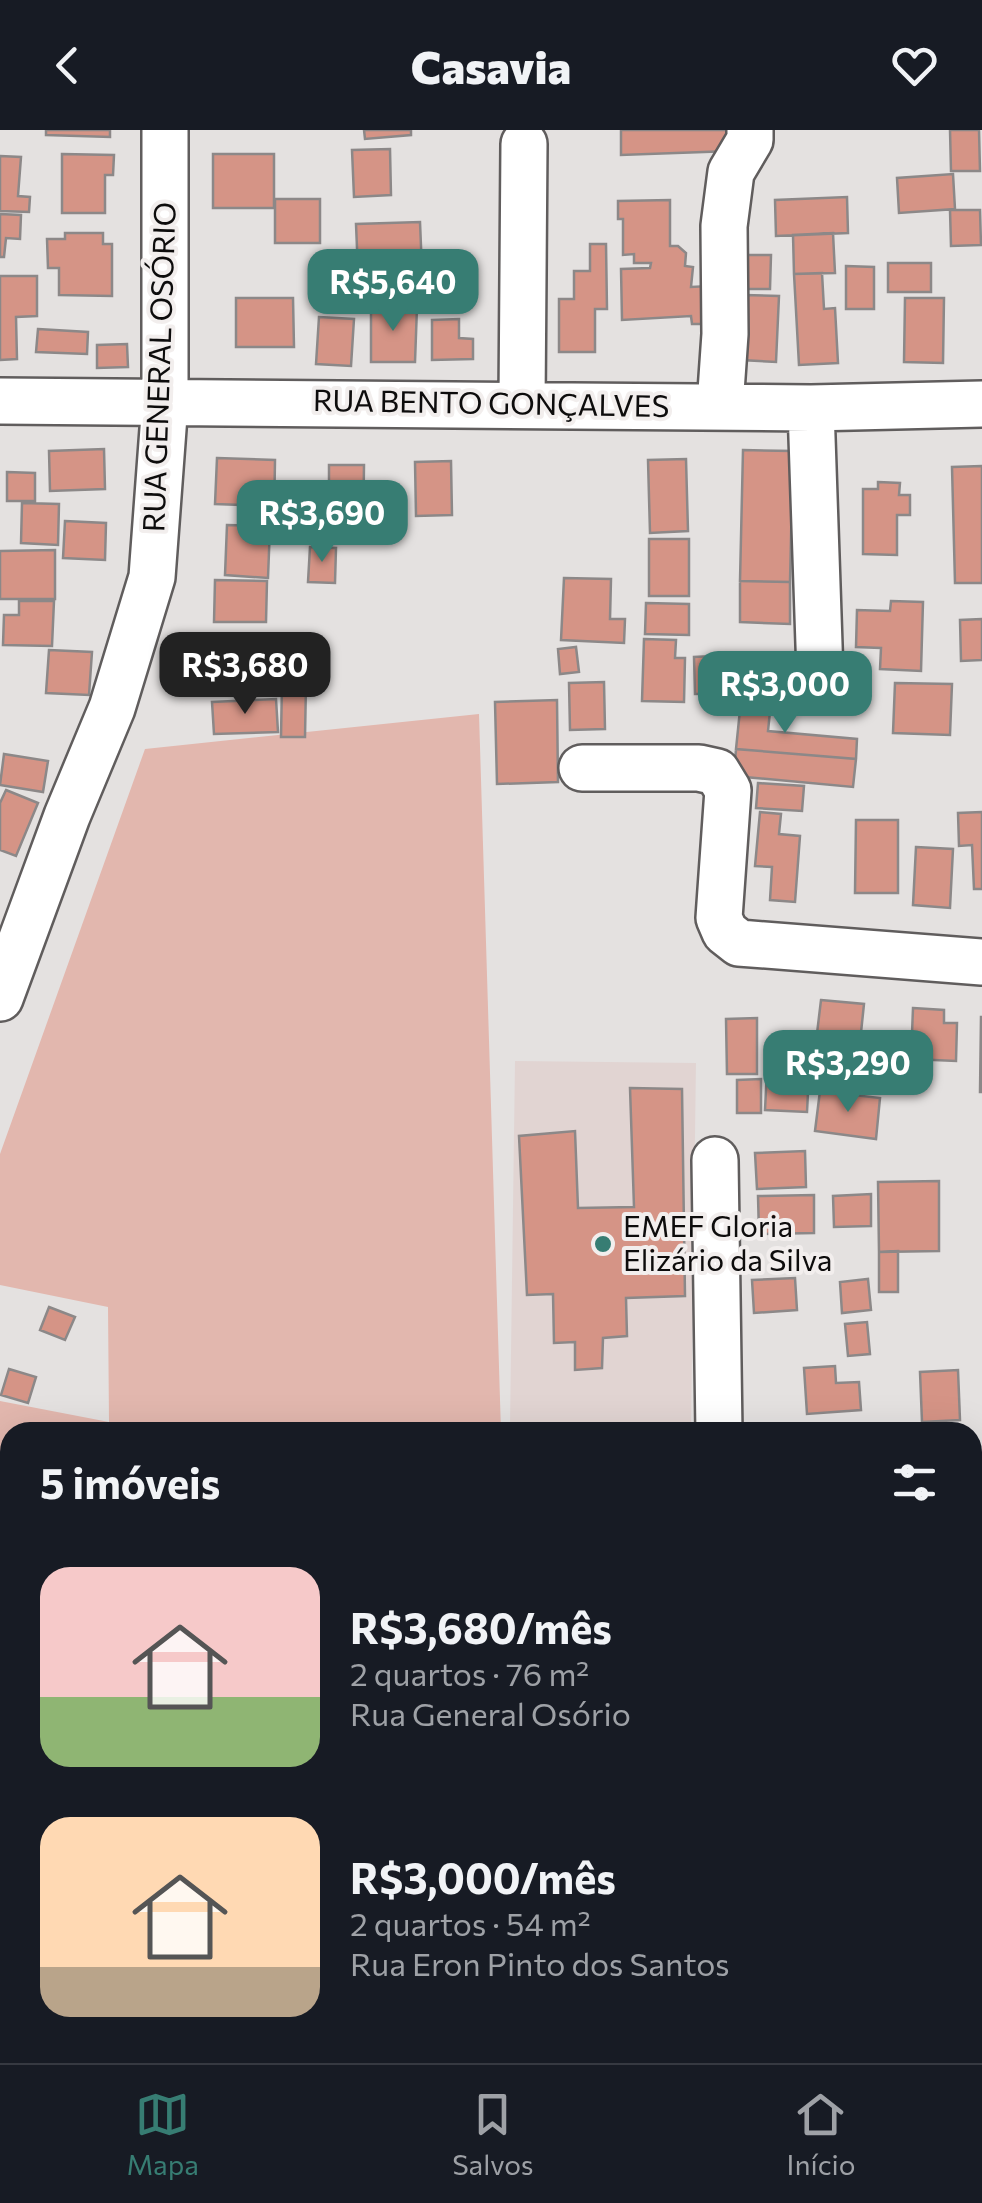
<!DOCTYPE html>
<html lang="pt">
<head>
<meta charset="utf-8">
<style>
  body { margin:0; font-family:Commissioner,sans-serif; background:#20242c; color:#f1f3f6; height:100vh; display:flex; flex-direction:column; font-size:38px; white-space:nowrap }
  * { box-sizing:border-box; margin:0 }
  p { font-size:32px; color:#9ea1a6 }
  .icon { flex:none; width:55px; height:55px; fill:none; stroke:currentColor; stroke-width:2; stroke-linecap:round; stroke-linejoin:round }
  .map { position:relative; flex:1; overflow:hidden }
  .sheet { position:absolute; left:0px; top:1292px; width:982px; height:642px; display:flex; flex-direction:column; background:#171b24; border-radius:30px 30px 0 0; box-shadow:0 10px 40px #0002 }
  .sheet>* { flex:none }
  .price { position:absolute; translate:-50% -85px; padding:0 22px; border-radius:20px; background:#377d73; color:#fff; font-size:32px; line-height:65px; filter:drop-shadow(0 2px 5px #0008) }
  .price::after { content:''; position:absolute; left:50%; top:60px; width:30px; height:22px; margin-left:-15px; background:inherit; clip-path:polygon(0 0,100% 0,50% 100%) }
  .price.active { background:#222; color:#fff }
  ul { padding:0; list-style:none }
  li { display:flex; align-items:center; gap:30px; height:250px; padding:0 40px }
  li span { display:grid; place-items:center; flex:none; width:280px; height:200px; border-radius:30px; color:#555 }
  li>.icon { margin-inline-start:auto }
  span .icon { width:120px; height:120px; fill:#fffc; stroke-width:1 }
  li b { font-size:42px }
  h2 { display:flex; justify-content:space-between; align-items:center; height:120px; padding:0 40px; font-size:42px }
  header { display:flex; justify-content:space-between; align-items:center; height:130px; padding:0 40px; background:#171b24; font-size:45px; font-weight:800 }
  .tab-bar { display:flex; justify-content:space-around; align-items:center; height:140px; border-top:2px solid #363941; background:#171b24; font-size:28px; color:#9ea1a6 }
  .tab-bar a { display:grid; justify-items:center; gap:5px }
  .tab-bar .active { color:#377d73 }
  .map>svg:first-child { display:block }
  .built { fill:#e1d4d2 }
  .green { fill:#e2b7ae }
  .building { fill:#d59486; stroke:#8c8888; stroke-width:2.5 }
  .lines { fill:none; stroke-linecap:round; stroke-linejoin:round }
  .minor-casing { stroke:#605d5d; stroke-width:50 }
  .minor { stroke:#fff; stroke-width:45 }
  .poi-dot { fill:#377d73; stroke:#f2eeed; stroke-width:4 }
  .labels { text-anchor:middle; stroke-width:8; stroke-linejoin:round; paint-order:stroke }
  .street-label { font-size:30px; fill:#0d0c0c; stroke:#f2eeed }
  .poi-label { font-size:30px; fill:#0d0c0c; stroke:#f2eeed; text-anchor:start }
</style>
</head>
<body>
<header><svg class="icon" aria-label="back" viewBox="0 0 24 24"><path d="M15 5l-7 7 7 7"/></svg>Casavia<svg class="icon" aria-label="heart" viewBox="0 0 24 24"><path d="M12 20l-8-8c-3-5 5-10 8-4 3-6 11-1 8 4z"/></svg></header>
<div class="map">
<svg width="982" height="1933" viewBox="0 0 982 1933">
  <rect width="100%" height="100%" fill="#e4e1e0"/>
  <path class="built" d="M515,931l181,2 -5,364 -181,-2z"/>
  <path class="green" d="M479,584l22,718h-491v231l-10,-6v-256l109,21 -1,-115 -108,-22v-131l145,-405z
    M16,1925h504v8h-505z"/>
  <path class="building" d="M46,0h64v7l-64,-2z
    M364,0h47v5l-46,4z
    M621,0h110v21l-110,4z
    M950,0h29l1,41h-29z
    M390,19l1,46 -37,2 -2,-47z
    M62,24l52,1 -1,20h-8v38h-43z
    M213,24h61v54h-61z
    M0,26l21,1 -3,39 12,1 -1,15 -29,-1z
    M953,44l2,35 -56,4 -2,-35z
    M847,67l1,36 -72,3 -1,-36z
    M275,69h45v44h-45z
    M670,70v46h8l8,7 -1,13 8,1 -2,20 19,-1 -2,38h-16l-1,-8 -69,4 -1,-51 29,-1 1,-5h-17v-9l-11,1v-36h-5v-18z
    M950,80h30l1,35 -30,1z
    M0,84l21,1 -1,24 -14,-1 -2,19h-4z
    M420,92l2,48 -64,2 -2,-48z
    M65,103h38v11h9v52l-53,-1v-27h-11l-1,-29h18z
    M833,103l2,40 -41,1 -1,-39z
    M590,114h16l1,65h-12v43h-36v-53h15v-28h16z
    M743,125h28l-1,34h-27z
    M888,133h43v29h-43z
    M846,136l28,1v42h-28z
    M822,143l2,36 11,-1 3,55 -39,2 -5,-91z
    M0,146h37v40l-21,1 1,42 -17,1z
    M427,151h15v22h-15z
    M427,151v22l-14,1 -1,-22z
    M744,165l35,1 -3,66 -35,-2z
    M236,168h57l1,49h-58z
    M905,168h39l-1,65 -39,-1z
    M371,176l46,1 -2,55h-44z
    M319,187l35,2 -3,47 -35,-2z
    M459,189v19l14,1v20l-41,1v-40z
    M38,199l50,3 -1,22 -51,-2z
    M127,214l1,23 -31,1v-23z
    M104,319l1,40 -55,2 -1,-40z
    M743,320l50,1 -3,131 -50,-1z
    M217,328l58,2 -1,60h-32v-15l-27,-1z
    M686,329l2,72 -38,2 -2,-73z
    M451,331l1,54 -36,1 -1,-54z
    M329,335h35l-1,72h-34z
    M982,336v117h-27l-3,-116z
    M7,342l28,1v28h-28z
    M878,352l22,1 -1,12h11v20h-13v40l-34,-1v-65h15z
    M301,361l1,17h-17v-16z
    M22,373l37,1 -1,41 -37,-2z
    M65,391l41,2 -1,37 -42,-2z
    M227,395l43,1 -2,52 -43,-3z
    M649,409h40v57h-40z
    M310,417l26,1 -1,35 -27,-1z
    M55,420v49h-55v-48z
    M564,448l47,1 -1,40h15l-1,24 -63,-3z
    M215,450l52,1 -1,41h-52z
    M740,451l50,1v42l-50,-2z
    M19,471h35l-2,45 -49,-1 1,-30h15z
    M891,471l32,1 -2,69 -41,-2 1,-21 -25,-1 1,-37 33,1z
    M646,473l43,1v31l-44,-1z
    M982,489v41l-21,1 -1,-41z
    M219,508l61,1v42h-61z
    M644,509l32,1 -1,18h10l-1,44 -42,-1z
    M576,517l3,25 -19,2 -2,-25z
    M49,520l43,2 -3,43 -43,-2z
    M734,525l2,38 -41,1 -1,-37z
    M604,552l1,47 -35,1 -1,-47z
    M282,553h24l-1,54h-24z
    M895,553l57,1 -2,51 -57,-2z
    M276,569l2,33 -64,2 -2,-32z
    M557,570l1,82 -61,2 -2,-82z
    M741,570l30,2 -3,29 89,8 -1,20 -120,-10z
    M736,619l120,10 -3,28 -119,-11z
    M4,624l44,7 -5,31 -43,-7z
    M758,653l46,3 -2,25 -46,-3z
    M6,660l32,13 -22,53 -16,-6v-47z
    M760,682l21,2 -2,20 21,2 -5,66 -25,-2 2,-33 -17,-1z
    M982,682v77h-8l-2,-44 -13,1 -1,-33z
    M856,690h42v73h-43z
    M916,717l37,2 -3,59 -37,-3z
    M821,870l43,4 -8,76 -44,-5z
    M913,878l31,2v13h13l-1,38 -45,-2z
    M981,887h1v75h-2z
    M757,888v56h-30l-1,-55z
    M768,920l42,3 -3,59 -42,-2z
    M761,949v34h-24v-33z
    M630,958l52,1 3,207 -59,2 1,38 -24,2 -1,30 -27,2v-28l-21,1 -1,-49 -26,1 -8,-159 56,-5 3,77 56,-1z
    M820,961l60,7 -4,41 -61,-8z
    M805,1021l1,36 -49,2 -2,-36z
    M939,1051v70l-60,1 -1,-70z
    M871,1064v32l-37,1 -1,-31z
    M814,1065v38l-55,1 -1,-38z
    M898,1121v41h-19v-40z
    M795,1148l2,32 -43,3 -2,-33z
    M868,1149l3,31 -29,3 -2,-31z
    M49,1177l26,10 -10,23 -25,-10z
    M867,1192l3,32 -22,2 -3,-32z
    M835,1236l1,17 23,-1 2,28 -54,4 -3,-46z
    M9,1239l27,8 -8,26 -27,-8z
    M958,1240l2,50 -38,2 -2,-50z
    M982,1461v56h-10v-55z
    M972,1585h10v136h-10z
    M0,1590l10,3 -3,44 -7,-2z
    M972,1811h10v122h-22v-8h12z
    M874,1925h28v8h-28z"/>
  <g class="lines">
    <defs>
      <path id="minor" d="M0,271l811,7 171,-4
        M522,273l2,-259
        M720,276l5,-72 -1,-108 7,-54 19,-32v-10
        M811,278l9,266
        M582,638h117l18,4 11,18 -9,128 6,14 14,11 243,19
        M0,868l67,-182 45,-108 40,-131 13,-175v-272
        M715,1030l4,272
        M972,1761h10
        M730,1925v8"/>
    </defs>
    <use href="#minor" class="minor-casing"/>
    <use href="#minor" class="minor"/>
  </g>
  <circle class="poi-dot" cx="603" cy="1114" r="10"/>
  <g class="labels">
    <g class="street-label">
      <text transform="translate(160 237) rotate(-88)" y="10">RUA GENERAL OSÓRIO</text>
      <text transform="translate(491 274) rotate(1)" y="10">RUA BENTO GONÇALVES</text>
    </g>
    <g class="poi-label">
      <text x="623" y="1107">EMEF Gloria<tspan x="623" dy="34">Elizário da Silva</tspan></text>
    </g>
  </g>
</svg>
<b class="price" style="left:393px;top:204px">R$5,640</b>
<b class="price" style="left:322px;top:435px">R$3,690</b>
<b class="price active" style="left:245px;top:587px">R$3,680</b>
<b class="price" style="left:785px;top:606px">R$3,000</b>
<b class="price" style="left:848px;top:985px">R$3,290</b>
<section class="sheet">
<h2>5 imóveis<svg class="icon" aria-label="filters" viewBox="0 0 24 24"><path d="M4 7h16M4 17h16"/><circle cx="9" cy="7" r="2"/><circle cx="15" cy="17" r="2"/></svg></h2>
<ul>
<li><span style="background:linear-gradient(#f6c9c9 65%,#8fb573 0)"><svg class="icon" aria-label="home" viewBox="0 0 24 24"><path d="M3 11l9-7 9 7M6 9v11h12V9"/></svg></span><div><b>R$3,680/mês</b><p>2 quartos · 76 m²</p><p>Rua General Osório</p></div></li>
<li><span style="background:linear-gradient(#ffd9b3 75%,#b9a48a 0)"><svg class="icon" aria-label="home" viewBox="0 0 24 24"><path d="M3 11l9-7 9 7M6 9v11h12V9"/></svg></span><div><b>R$3,000/mês</b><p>2 quartos · 54 m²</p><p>Rua Eron Pinto dos Santos</p></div></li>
</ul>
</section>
</div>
<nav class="tab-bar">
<a class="active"><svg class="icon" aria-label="map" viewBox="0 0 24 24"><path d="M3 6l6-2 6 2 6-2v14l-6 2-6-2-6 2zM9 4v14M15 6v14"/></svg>Mapa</a>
<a><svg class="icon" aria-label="saved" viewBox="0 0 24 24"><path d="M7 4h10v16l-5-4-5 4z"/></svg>Salvos</a>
<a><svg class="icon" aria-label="home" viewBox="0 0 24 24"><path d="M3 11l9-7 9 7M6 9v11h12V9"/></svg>Início</a>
</nav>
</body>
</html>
